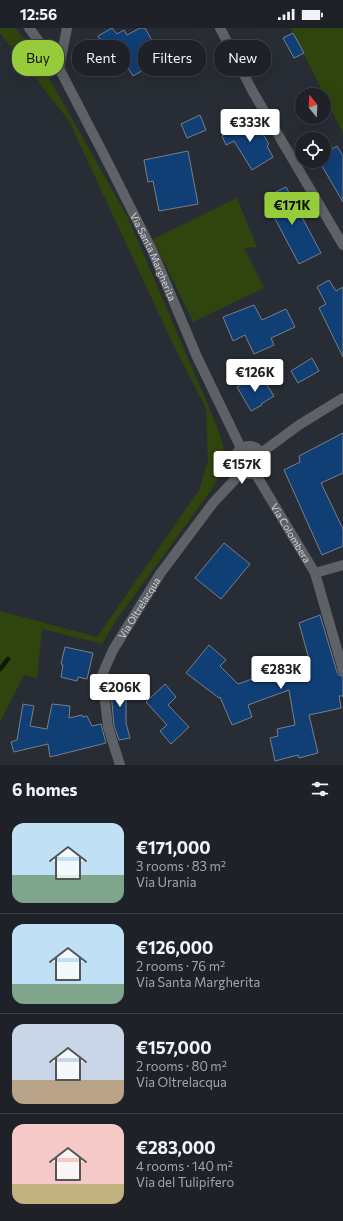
<!DOCTYPE html>
<html lang="en">
<head>
<meta charset="utf-8">
<style>
  body { margin:0; font-family:Commissioner,sans-serif; background:#2b2f34; color:#f1f3f6; height:100vh; display:flex; flex-direction:column; font-size:15px; white-space:nowrap }
  * { box-sizing:border-box; margin:0 }
  p { font-size:13px; color:#a1a4a8 }
  .icon { flex:none; width:22px; height:22px; fill:none; stroke:currentColor; stroke-width:2; stroke-linecap:round; stroke-linejoin:round }
  .map { position:relative; height:737px; overflow:hidden }
  .side { display:flex; flex-direction:column; background:#1e2228; flex:1 }
  .side>* { flex:none }
  .guide { position:absolute; left:12px; top:12px; width:319px; height:36px; display:flex; gap:8px }
  .needle { width:26px; rotate:342deg }
  .buttons { position:absolute; left:295px; top:60px; display:grid; gap:8px }
  .buttons a { display:grid; place-items:center; width:36px; height:36px; border-radius:50%; background:#1e2228; box-shadow:0 4px 16px #0002,0 0 0 1px #3c3f45; font-size:20px }
  .price { position:absolute; translate:-50% -34px; padding:0 9px; border-radius:4px; background:#fff; color:#222; font-size:13px; line-height:26px; filter:drop-shadow(0 1px 2px #0008) }
  .price::after { content:''; position:absolute; left:50%; top:24px; width:12px; height:9px; margin-left:-6px; background:inherit; clip-path:polygon(0 0,100% 0,50% 100%) }
  .price.on { background:#96cc3a; color:#111 }
  ul { padding:0; list-style:none }
  li { display:flex; align-items:center; gap:12px; height:100px; padding:0 12px }
  li+li { border-top:1px solid #3c3f45 }
  li span { display:grid; place-items:center; flex:none; width:112px; height:80px; border-radius:12px; color:#555 }
  li>.icon { margin-inline-start:auto }
  span .icon { width:48px; height:48px; fill:#fffc; stroke-width:1 }
  li b { font-size:17px }
  h2 { display:flex; justify-content:space-between; align-items:center; height:48px; padding:0 12px; font-size:17px }
  .tag { padding:0 14px; border-radius:16px; background:#1e2228; box-shadow:0 4px 16px #0002,0 0 0 1px #3c3f45; font-size:14px; line-height:36px }
  .tag.on { background:#96cc3a; color:#111 }
  .status { display:flex; justify-content:space-between; align-items:center; height:28px; padding:0 20px; background:#1e2228; direction:ltr }
  .status svg { height:11px; fill:currentColor }
  .map>svg:first-child { display:block }
  .green { fill:#30440e }
  .lines { fill:none; stroke-linecap:round; stroke-linejoin:round }
  .stream { stroke:#101904; stroke-width:4.5 }
  .building { fill:#103f75; stroke:#787f88 }
  .street { stroke:#5e6165; stroke-width:10 }
  .labels { text-anchor:middle; stroke-width:4; stroke-linejoin:round; paint-order:stroke }
  .street-label { font-size:10px; fill:#d0d4d9; stroke:#131519 }
</style>
</head>
<body>
<div class="status"><b>12:56</b><svg viewBox="0 0 49 12"><path d="M0 12V9h3v3zM5 12V6h3v6zM10 12V3h3v9zM15 12V0h3v12zM26 1h20v11H26zM47 4h2v5h-2z"/></svg></div>
<div class="map">
<svg width="343" height="737" viewBox="0 0 343 737">
  <rect width="100%" height="100%" fill="#282d35"/>
  <path class="green" d="M0,0h15l26,30 3,11 84,149 88,206c11,31 13,36 -4,65l-95,130 -15,25 -60,-15 -5,49 -13,-3 -24,47v-111l97,26 102,-147 9,-29 -2,-53 -34,-66 -103,-221 -69,-88z
    M291,0h52v105l-1,-2z
    M237,170l20,49 -13,1 20,40 -71,34 -40,-83z"/>
  <g class="lines">
    <path class="stream" d="M0,641l8,-10"/>
  </g>
  <path class="building" d="M112,0l5,6 7,-4 3,5 13,-7h5l14,25 -17,10 3,6 -12,7 -8,-13 -13,7 -7,-12 -12,6 -8,-13 16,-9 -3,-6z
    M293,5l11,20 -10,5 -11,-20z
    M200,87l6,15 -19,8 -6,-14z
    M253,90l16,26 -2,2 6,11 -21,13 -18,-29 -8,4 -4,-9z
    M337,118l6,10v46l-24,-41h5v-8z
    M188,123l10,53 -39,7 -6,-30 -5,1 -4,-22z
    M286,159l35,66 -22,11 -35,-66z
    M329,252l7,11 7,-4v70l-24,-49 7,-4 -9,-17z
    M254,277l8,15 24,-11 9,18 -24,11 3,7 -20,9 -9,-19 -12,6 -10,-24z
    M312,330l7,13 -21,12 -7,-12z
    M256,348l4,8 4,-3 10,15 -13,8 1,1 -11,6 -14,-24z
    M343,405v40l-22,10 22,46v17l-21,9 -38,-85 16,-8 -1,-6z
    M224,515l26,21 -29,35 -26,-21z
    M320,587l17,57 2,3 4,1v20h-4l2,12 -32,7 9,38 -19,5 -1,-3 -23,6 -5,-23 8,-2 -1,-7 18,-4 -6,-35 -41,15 4,12 -20,8 -12,-28 -1,1 -33,-25 23,-28 17,15 -6,6 18,18 71,-25 -10,-36z
    M65,619l28,6 -6,26 -9,-2 -1,4 -16,-4 2,-12 -2,-1z
    M126,651v44l4,15 -11,2 -5,-14 -4,-46z
    M165,656l11,13 -8,8 21,22 -18,17 -11,-13 7,-6 -21,-23z
    M23,676l11,2 -4,20 17,3 5,-25 18,2 -1,12 13,-3 1,2 4,-1 5,10 9,-2 5,19 -56,14 -2,-13 -34,8 -3,-10 6,-2z"/>
  <g class="lines">
    <g class="street">
      <path id="s1" d="M29,0l30,40 45,87 48,95 45,107 44,91"/>
      <path d="M220,0l33,64 90,153"/>
      <path d="M59,40l8,-40"/>
      <circle cx="249" cy="432" r="14"/>
      <path d="M261,425l38,-28 44,-27"/>
      <path id="s2" d="M255,445l60,100 28,97"/>
      <path d="M315,545l28,-8"/>
      <path id="s3" d="M120,737l-12,-38 -6,-52 11,-25 47,-76 53,-71 28,-30"/>
    </g>
  </g>
  <g class="labels">
    <g class="street-label">
      <text dy="4" stroke="none"><textPath href="#s1" startOffset="261">Via Santa Margherita</textPath></text>
      <text dy="4" stroke="none"><textPath href="#s2" startOffset="70">Via Colombera</textPath></text>
      <text dy="4" stroke="none"><textPath href="#s3" startOffset="169">Via Oltrelacqua</textPath></text>
    </g>
  </g>
</svg>
<div class="buttons">
<a><svg class="needle" viewBox="-14 -14 28 28"><path d="M0-13l5 13h-10z" fill="#e53935"/><path d="M0 13l5-13h-10z" fill="#a1a4a8"/></svg></a>
<a><svg class="icon" aria-label="locate" viewBox="0 0 24 24"><circle cx="12" cy="12" r="6"/><path d="M12 2v4M12 18v4M2 12h4M18 12h4"/></svg></a>
</div>
<b class="price" style="left:250px;top:115px">€333K</b>
<b class="price on" style="left:292px;top:198px">€171K</b>
<b class="price" style="left:255px;top:365px">€126K</b>
<b class="price" style="left:242px;top:457px">€157K</b>
<b class="price" style="left:281px;top:662px">€283K</b>
<b class="price" style="left:120px;top:680px">€206K</b>
<div class="guide">
<a class="tag on">Buy</a>
<a class="tag">Rent</a>
<a class="tag">Filters</a>
<a class="tag">New</a>
</div>
</div>
<section class="side">
<h2>6 homes<svg class="icon" aria-label="filters" viewBox="0 0 24 24"><path d="M4 7h16M4 17h16"/><circle cx="9" cy="7" r="2"/><circle cx="15" cy="17" r="2"/></svg></h2>
<ul>
<li><span style="background:linear-gradient(#bfe0f5 65%,#7fa58c 0)"><svg class="icon" aria-label="home" viewBox="0 0 24 24"><path d="M3 11l9-7 9 7M6 9v11h12V9"/></svg></span><div><b>€171,000</b><p>3 rooms · 83 m²</p><p>Via Urania</p></div></li>
<li><span style="background:linear-gradient(#bfe0f5 75%,#7fa58c 0)"><svg class="icon" aria-label="home" viewBox="0 0 24 24"><path d="M3 11l9-7 9 7M6 9v11h12V9"/></svg></span><div><b>€126,000</b><p>2 rooms · 76 m²</p><p>Via Santa Margherita</p></div></li>
<li><span style="background:linear-gradient(#c9d6e8 70%,#b9a48a 0)"><svg class="icon" aria-label="home" viewBox="0 0 24 24"><path d="M3 11l9-7 9 7M6 9v11h12V9"/></svg></span><div><b>€157,000</b><p>2 rooms · 80 m²</p><p>Via Oltrelacqua</p></div></li>
<li><span style="background:linear-gradient(#f6c9c9 75%,#c2b280 0)"><svg class="icon" aria-label="home" viewBox="0 0 24 24"><path d="M3 11l9-7 9 7M6 9v11h12V9"/></svg></span><div><b>€283,000</b><p>4 rooms · 140 m²</p><p>Via del Tulipifero</p></div></li>
</ul>
</section>
</body>
</html>
